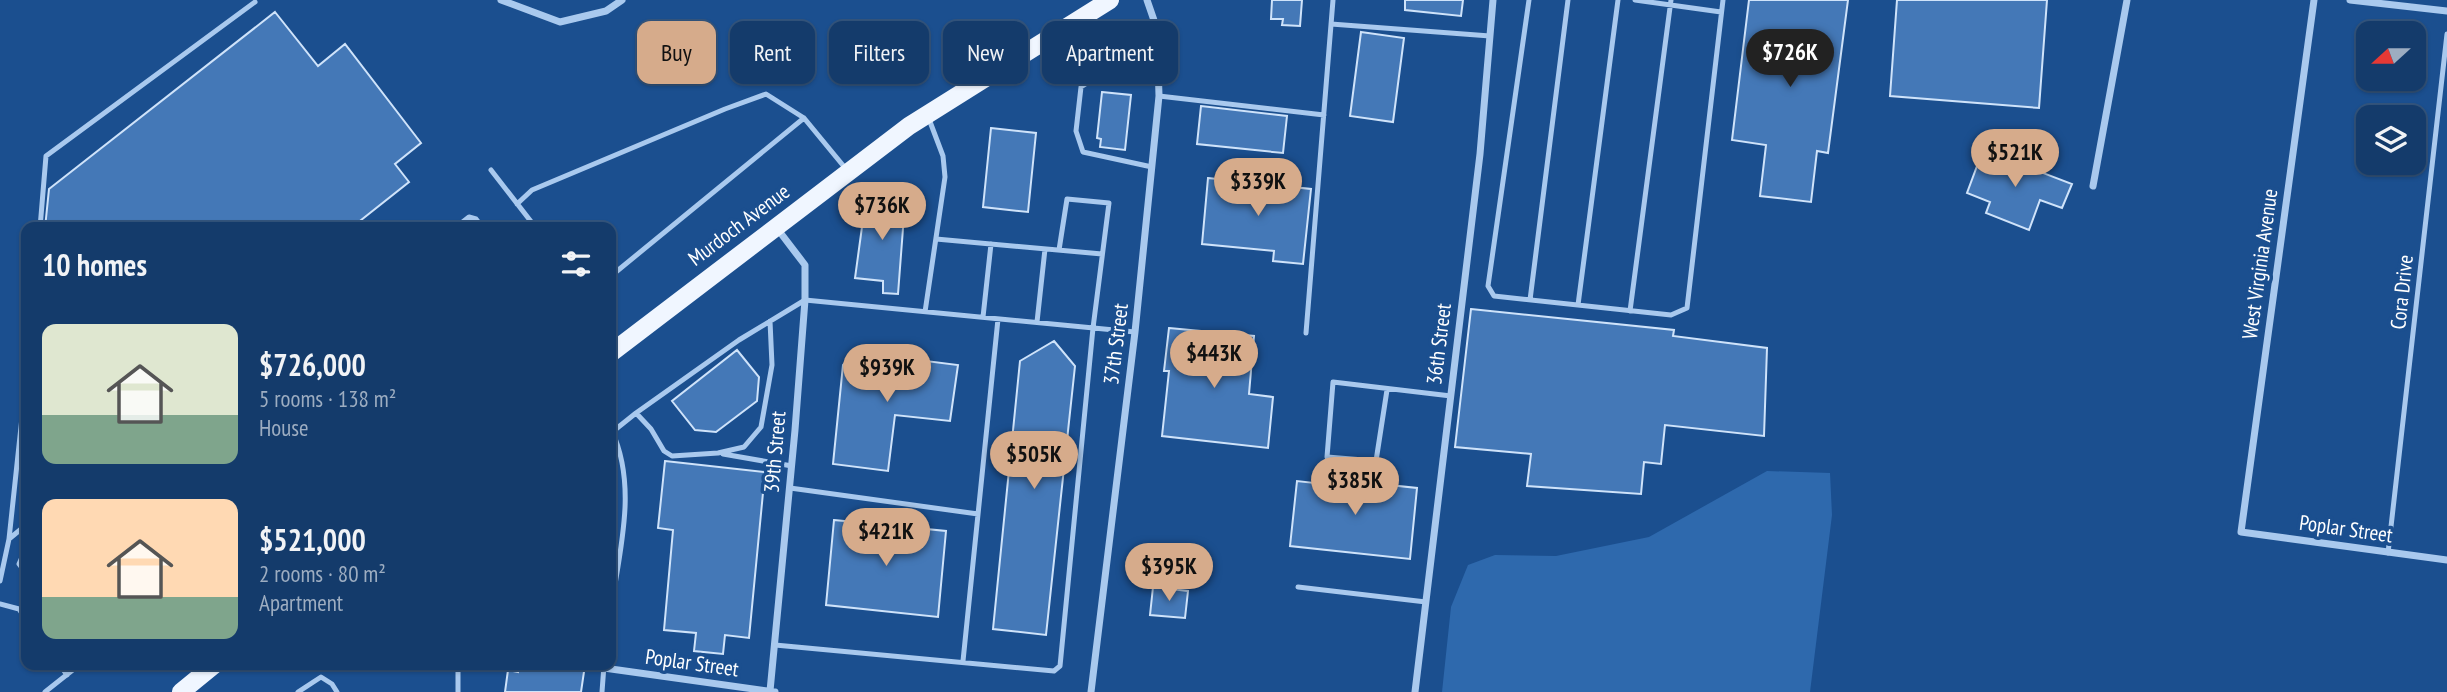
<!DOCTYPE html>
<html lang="en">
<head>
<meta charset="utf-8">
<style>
  body { margin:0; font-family:"PT Sans Narrow",sans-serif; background:#1d4271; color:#f1f3f6; height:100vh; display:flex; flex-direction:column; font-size:26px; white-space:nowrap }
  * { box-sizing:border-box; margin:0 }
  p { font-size:23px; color:#9dadc1 }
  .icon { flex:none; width:38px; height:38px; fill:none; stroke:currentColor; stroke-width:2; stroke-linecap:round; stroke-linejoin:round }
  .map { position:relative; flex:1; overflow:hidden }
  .sheet { position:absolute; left:21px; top:222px; width:595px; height:448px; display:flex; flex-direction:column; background:#143b6b; border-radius:14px; box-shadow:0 2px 5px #0004,0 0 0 2px #33557e }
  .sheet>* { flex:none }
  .banner { position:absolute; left:637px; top:21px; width:665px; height:63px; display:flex; gap:14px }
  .needle { width:46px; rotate:249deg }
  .tools { position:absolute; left:2356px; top:21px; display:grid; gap:14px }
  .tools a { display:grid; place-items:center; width:70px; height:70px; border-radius:14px; background:#143b6b; box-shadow:0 2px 5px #0004,0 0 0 2px #33557e; font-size:35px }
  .price { position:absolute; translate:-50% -60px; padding:0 16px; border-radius:24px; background:#d6ab8b; color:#111; font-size:23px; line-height:46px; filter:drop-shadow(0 2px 4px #0008) }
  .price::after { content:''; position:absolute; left:50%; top:42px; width:21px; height:16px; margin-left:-10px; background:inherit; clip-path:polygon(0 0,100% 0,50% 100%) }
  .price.selected { background:#222; color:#fff }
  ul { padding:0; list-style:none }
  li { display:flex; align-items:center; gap:21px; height:175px; padding:0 21px }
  li span { display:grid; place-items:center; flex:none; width:196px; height:140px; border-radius:14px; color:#555 }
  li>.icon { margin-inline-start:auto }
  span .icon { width:84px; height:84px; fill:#fffc; stroke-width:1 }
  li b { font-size:30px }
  h2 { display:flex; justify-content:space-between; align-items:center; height:84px; padding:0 21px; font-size:30px }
  .chip { padding:0 24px; border-radius:14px; background:#143b6b; box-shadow:0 2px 5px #0004,0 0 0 2px #33557e; font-size:24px; line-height:63px }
  .chip.selected { background:#d6ab8b; color:#111 }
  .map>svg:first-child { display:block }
  .green { fill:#2e69ad }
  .building { fill:#4478b7; stroke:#cfe3fa; stroke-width:2 }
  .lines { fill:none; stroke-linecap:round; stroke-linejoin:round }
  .service { stroke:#a9c9ee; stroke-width:5 }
  .minor { stroke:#a9c9ee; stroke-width:7 }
  .primary { stroke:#f0f6ff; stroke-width:18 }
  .labels { text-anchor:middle; stroke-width:7; stroke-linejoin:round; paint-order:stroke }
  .street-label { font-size:21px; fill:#fff; stroke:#1b4f8f }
</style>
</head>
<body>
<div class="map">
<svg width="2447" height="692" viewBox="0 0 2447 692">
  <rect width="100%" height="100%" fill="#1b4f8f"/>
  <path class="green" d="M1767,471l63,2 2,42 -22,177h-368l9,-85 17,-42 27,-10 61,1 93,-19z"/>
  <path class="building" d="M1272,0h30l-2,26 -18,-1 1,-6h-12z
    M1405,0h58l-2,16 -56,-6z
    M1749,0h99l-20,153 -11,-2 -6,51 -51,-6 6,-51 -34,-5z
    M1897,0h150l-8,108 -149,-12z
    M275,12l43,54 27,-22 76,99 -26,21 14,18 -58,46h-306l4,-39z
    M1361,32l43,6 -11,84 -43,-6z
    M1102,92l29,3 -6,55 -25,-3 1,-8 -4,-1z
    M1201,106l86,10 -4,37 -86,-9z
    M991,128l45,5 -8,79 -45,-5z
    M1983,150l89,34 -10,24 -22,-8 -11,30 -43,-17 4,-11 -23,-9z
    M1208,178l103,11 -8,75 -30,-3 1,-10 -72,-7z
    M906,189l-8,105 -15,-1v-12l-28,-3 10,-73z
    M1471,309l203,21 -1,6 94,12 -3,88 -99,-11 -4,39 -17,-2 -3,32 -114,-8 4,-32 -76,-7z
    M1169,328l85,8 -5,58 24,3 -5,51 -106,-12 7,-65h-5z
    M1054,341l21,25 -29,269 -53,-6 27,-268z
    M737,350l22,27 -2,24 -41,31 -21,-2 -23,-29z
    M855,352l103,13 -8,56 -55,-6 -7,56 -55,-7 10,-99z
    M665,461l100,11 -16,166 -24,-3 -2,19 -29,-3 2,-18 -32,-3 9,-100 -15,-2z
    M1342,473l39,4 -1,7 37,4 -7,71 -120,-13 7,-65 44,5z
    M834,520l112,11 -8,86 -112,-12z
    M1153,587l35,4 -3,27 -35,-3z
    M518,665h67l-4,27h-76l3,-22 10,2z"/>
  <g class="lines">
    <path class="service" d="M1529,0l-41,286 6,10 177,19 16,-7 36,-308
      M1635,0l86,12
      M1331,24l159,12
      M1159,96l165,19
      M1152,167l-69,-15 -7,-21 5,-44 18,-12 59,-1
      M491,170l45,58
      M517,204l15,-14 193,-81 41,-15 38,24
      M40,228l6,-72 209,-154
      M455,228l14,-11 7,2 7,9
      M936,239l166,15
      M611,276l193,-158 42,51
      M1530,300l38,-300
      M1578,305l40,-305
      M1630,311l41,-311
      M925,312l20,-135 -2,-21 -14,-37
      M983,317l8,-73
      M1037,322l8,-73
      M1306,333l27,-333
      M1387,390l-11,71 -49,-4 6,-75 118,14
      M636,413l15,16 13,22 8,5 46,-3 26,-6 17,-20 11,-62 -2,-44
      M611,433l25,-20 103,-73 66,-40 330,32
      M723,454l69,12
      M790,488l188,26
      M9,539l17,-159
      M26,548l-7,16 7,9
      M2388,553l59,-519
      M0,581l9,-42 17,-14
      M1298,587l128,15
      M0,604l19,5 7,10
      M611,610c8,-58 27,-122 1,-179
      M775,645l279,26 6,-5 33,-338 16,-125 -42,-4 -8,51
      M963,661l35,-342
      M60,665l7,10
      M45,692l34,-27
      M298,692l23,-15 11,7 5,8
      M458,692v-27
      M602,692l2,-27"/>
    <path class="minor" d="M501,0l59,22 46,-11 16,-11
      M2314,0l-73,532 206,28
      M2350,0l97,11
      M2093,186l34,-186
      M604,668l171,24
      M770,691l25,-261 10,-130v-35l-29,-38
      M1091,692l44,-360 24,-236 -2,-67 -10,-29
      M1415,692l65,-538 13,-154"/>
    <path class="primary" d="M611,353l298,-227 201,-126
      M181,692l33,-27"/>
  </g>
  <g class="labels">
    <g class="street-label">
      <text transform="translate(739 225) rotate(-37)" y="7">Murdoch Avenue</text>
      <text transform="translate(2260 264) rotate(-82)" y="7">West Virginia Avenue</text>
      <text transform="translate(2402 292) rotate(-84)" y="7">Cora Drive</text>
      <text transform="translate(1116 344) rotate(-83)" y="7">37th Street</text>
      <text transform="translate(1439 344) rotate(-83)" y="7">36th Street</text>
      <text transform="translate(775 452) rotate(-85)" y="7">39th Street</text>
      <text transform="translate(2346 529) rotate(8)" y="7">Poplar Street</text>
      <text transform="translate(692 663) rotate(8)" y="7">Poplar Street</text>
    </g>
  </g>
</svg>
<div class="tools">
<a><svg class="needle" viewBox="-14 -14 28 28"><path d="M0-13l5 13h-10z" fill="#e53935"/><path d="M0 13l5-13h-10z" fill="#9dadc1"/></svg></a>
<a><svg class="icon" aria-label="layers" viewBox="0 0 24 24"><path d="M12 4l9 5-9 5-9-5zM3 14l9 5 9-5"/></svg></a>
</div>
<b class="price selected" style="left:1790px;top:89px">$726K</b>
<b class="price" style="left:2015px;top:189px">$521K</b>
<b class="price" style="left:1258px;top:218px">$339K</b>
<b class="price" style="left:882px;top:242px">$736K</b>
<b class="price" style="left:1214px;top:390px">$443K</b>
<b class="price" style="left:887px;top:404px">$939K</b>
<b class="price" style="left:1034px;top:491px">$505K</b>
<b class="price" style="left:1355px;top:517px">$385K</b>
<b class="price" style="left:886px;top:568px">$421K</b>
<b class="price" style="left:1169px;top:603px">$395K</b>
<div class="banner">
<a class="chip selected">Buy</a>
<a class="chip">Rent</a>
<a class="chip">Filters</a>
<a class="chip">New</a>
<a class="chip">Apartment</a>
</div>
<section class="sheet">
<h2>10 homes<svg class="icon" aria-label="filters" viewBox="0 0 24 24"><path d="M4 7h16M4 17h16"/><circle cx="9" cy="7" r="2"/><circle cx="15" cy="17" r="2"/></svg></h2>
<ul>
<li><span style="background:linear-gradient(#dfe7d0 65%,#7fa58c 0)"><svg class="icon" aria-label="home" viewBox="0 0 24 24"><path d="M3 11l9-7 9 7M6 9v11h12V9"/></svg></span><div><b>$726,000</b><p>5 rooms · 138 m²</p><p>House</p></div></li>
<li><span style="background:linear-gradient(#ffd9b3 70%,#7fa58c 0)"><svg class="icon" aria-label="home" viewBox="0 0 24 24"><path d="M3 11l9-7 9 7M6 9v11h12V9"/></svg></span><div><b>$521,000</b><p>2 rooms · 80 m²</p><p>Apartment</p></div></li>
</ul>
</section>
</div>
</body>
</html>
